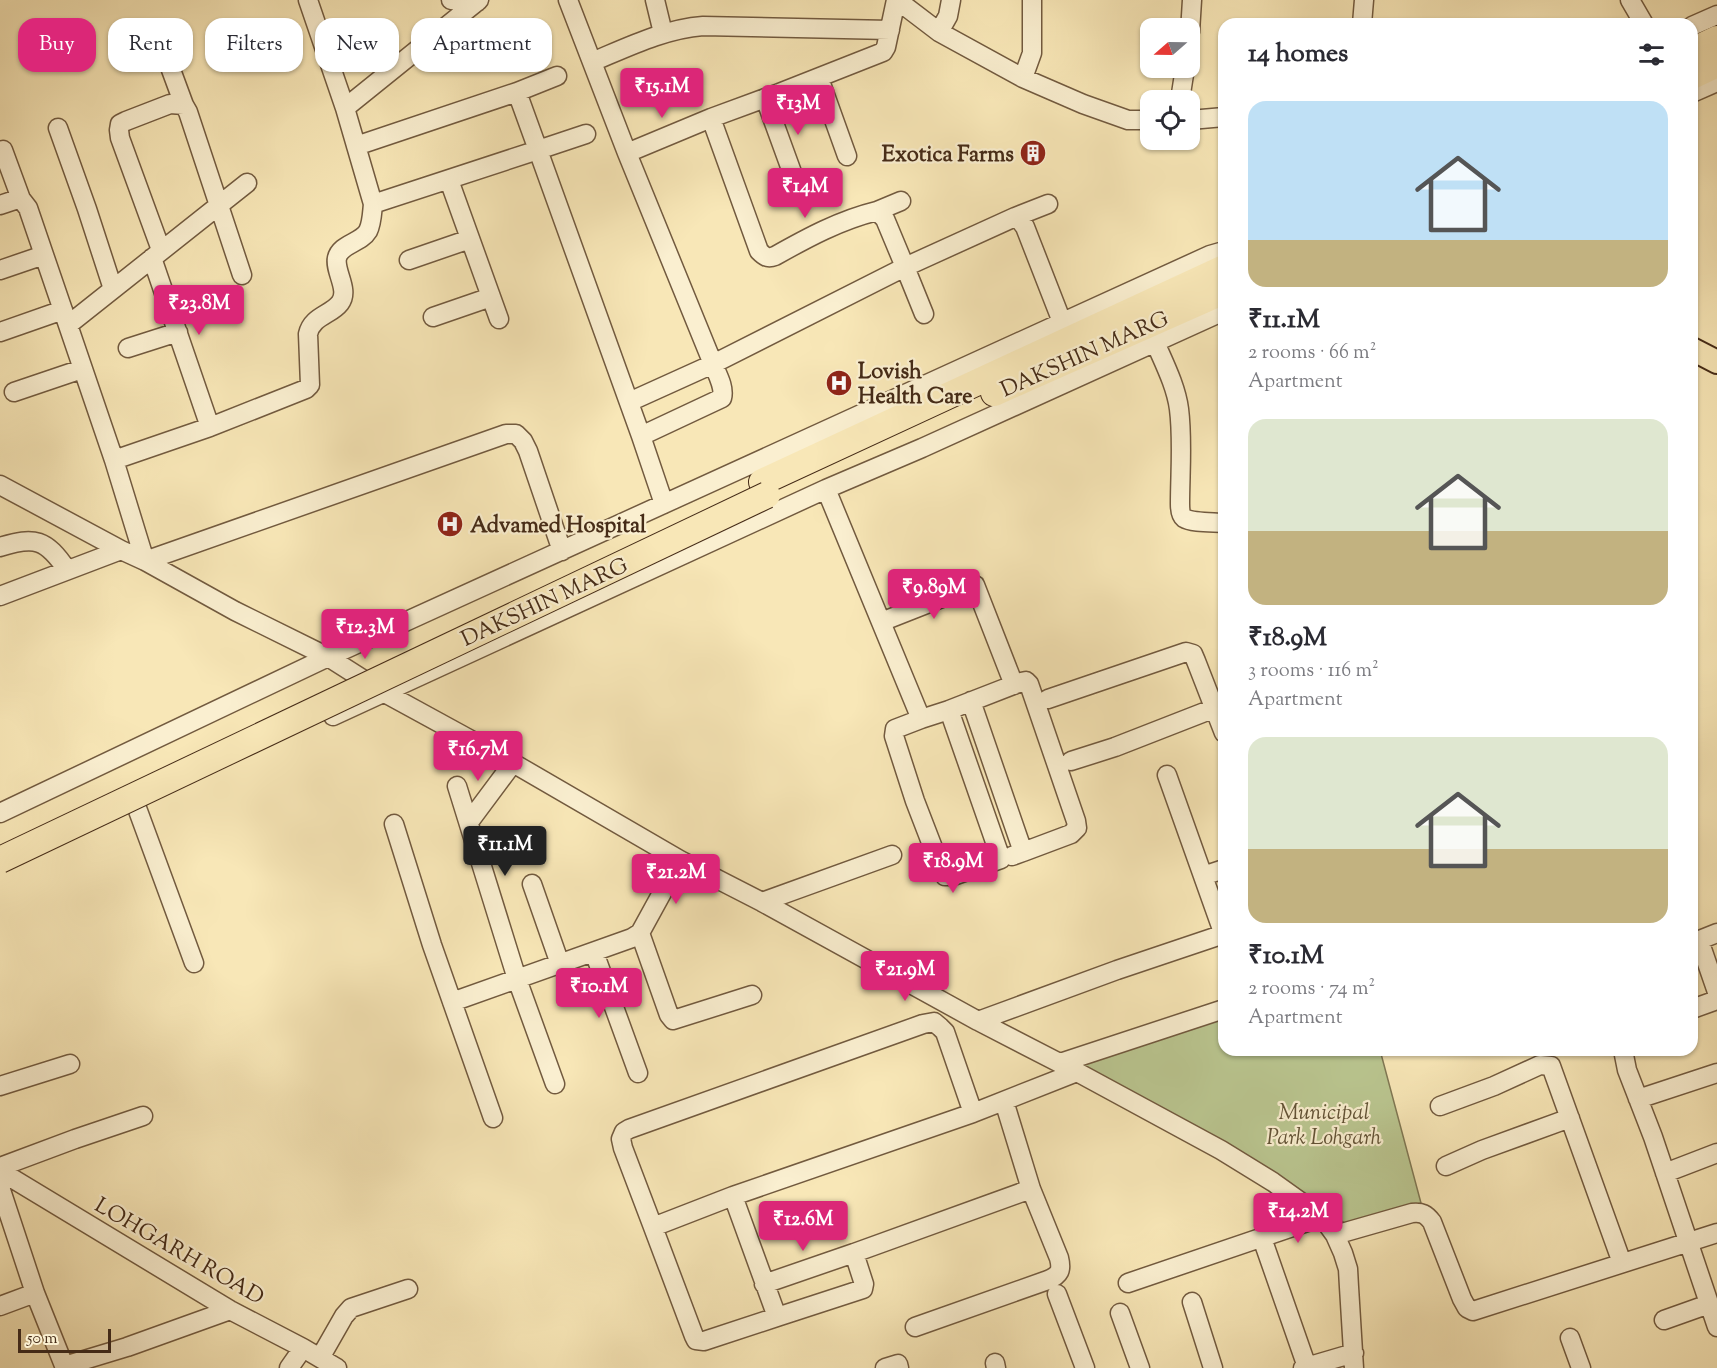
<!DOCTYPE html>
<html lang="en">
<head>
<meta charset="utf-8">
<style>
  body { margin:0; font-family:"Sorts Mill Goudy",serif; background:#f7f7f7; color:#2b2b33; height:100vh; display:flex; flex-direction:column; font-size:22px; white-space:nowrap }
  * { box-sizing:border-box; margin:0 }
  p { font-size:20px; color:#7c7c81 }
  .icon { flex:none; width:33px; height:33px; fill:none; stroke:currentColor; stroke-width:2; stroke-linecap:round; stroke-linejoin:round }
  .map { position:relative; flex:1; overflow:hidden }
  .details { position:absolute; left:1218px; top:18px; width:480px; height:1038px; display:flex; flex-direction:column; background:#fff; border-radius:18px; box-shadow:0 2px 4px #0004 }
  .details>* { flex:none }
  .hud { position:absolute; left:18px; top:18px; width:570px; height:54px; display:flex; gap:12px }
  .needle { width:39px; rotate:250deg }
  .tools { position:absolute; left:1140px; top:18px; display:grid; gap:12px }
  .tools a { display:grid; place-items:center; width:60px; height:60px; border-radius:12px; background:#fff; box-shadow:0 2px 4px #0004; font-size:30px }
  .scale { position:absolute; left:18px; bottom:15px; width:93px; box-sizing:border-box; padding-left:6px; border:3px solid #452b17; border-top:0; font-size:16px; line-height:21px; white-space:nowrap; color:#452b17; -webkit-text-stroke:4px #faefd0; paint-order:stroke }
  .price { position:absolute; translate:-50% -51px; padding:0 14px; border-radius:6px; background:#db2777; color:#fff; font-size:20px; line-height:39px; filter:drop-shadow(0 2px 3px #0008) }
  .price::after { content:''; position:absolute; left:50%; top:36px; width:18px; height:14px; margin-left:-9px; background:inherit; clip-path:polygon(0 0,100% 0,50% 100%) }
  .price.current { background:#222; color:#fff }
  ul { padding:0; list-style:none }
  li { display:grid; align-content:center; gap:12px; height:318px; padding:0 30px }
  li span { display:grid; place-items:center; height:186px; border-radius:18px; color:#555 }
  li>.icon { margin-inline-start:auto }
  span .icon { width:108px; height:108px; fill:#fffc; stroke-width:1 }
  li b { font-size:26px }
  h2 { display:flex; justify-content:space-between; align-items:center; height:72px; padding:0 30px; font-size:26px }
  .chip { padding:0 21px; border-radius:18px; background:#fff; box-shadow:0 2px 4px #0004; font-size:21px; line-height:54px }
  .chip.current { background:#db2777; color:#fff }
  .map>svg:first-child { display:block }
  .green { fill:#bac690; stroke:#807854; stroke-width:1.5 }
  .lines { fill:none; stroke-linecap:round; stroke-linejoin:round }
  .minor-casing { stroke:#725a3f; stroke-width:21 }
  .major-casing { stroke:#452b17; stroke-width:26 }
  .highway-casing { stroke:#452b17; stroke-width:28 }
  .minor { stroke:#faefd0; stroke-width:18 }
  .major { stroke:#f8e7b7; stroke-width:22 }
  .highway { stroke:#f8e7b7; stroke-width:26 }
  .highway-bridge-casing { stroke:#452b17; stroke-width:28; stroke-linecap:butt }
  .highway-bridge { stroke:#f8e7b7; stroke-width:26 }
  .labels { text-anchor:middle; stroke-width:4.5; stroke-linejoin:round; paint-order:stroke }
  .poi-label { font-size:22px; font-weight:bold; fill:#452b17; stroke:#faefd0; text-anchor:start }
  .street-label { font-size:22px; fill:#452b17; stroke:#faefd0 }
  .park-label { font-size:22px; font-style:italic; fill:#625235; stroke:#faefd0 }
</style>
</head>
<body>
<div class="map">
<svg width="1717" height="1368" viewBox="0 0 1717 1368">
  <rect width="100%" height="100%" fill="#f8e7b7"/>
  <filter id="stains"><feTurbulence type="fractalNoise" baseFrequency=".00333" numOctaves="4"/><feColorMatrix values="0 0 0 0 .2 0 0 0 0 .09 0 0 0 0 .02 0 0 0 .5 -.17"/></filter>
  <radialGradient id="worn" r=".72"><stop offset=".6" stop-color="#630" stop-opacity="0"/><stop offset="1" stop-color="#630" stop-opacity=".3"/></radialGradient>
  <path class="green" d="M1224,1013v37h156l41,153 -75,21 -142,-91 -126,-69z"/>
  <g class="lines">
    <defs>
      <path id="minor" d="M308,0l37,108
        M451,0l26,2
        M479,0l-134,108 28,96c-1,9 -1,19 -5,27 -7,12 -28,13 -31,27 -3,13 13,32 3,45 -9,12 -28,13 -32,31l2,51 -4,4 -96,38 -96,33 31,101 361,-127h10l7,7 5,10 34,100
        M568,0l59,153 86,211 192,-97 19,47
        M655,0l8,33
        M896,0l-10,47 -3,5 -104,41 -68,25 48,133c5,5 8,8 16,5 32,-18 65,-36 102,-45l8,8 20,48 110,-50 4,2 6,8 37,95
        M897,0l42,32 84,46 60,26 45,16h22
        M1630,0l14,24
        M1362,24l2,-24
        M1692,26l25,-11
        M939,32l9,-16 3,-16
        M1190,32l2,-32
        M592,62c36,-15 72,-33 111,-36l187,4
        M170,67l14,38
        M819,78l28,78
        M1023,78l9,-25v-53
        M517,92l40,-16
        M1692,93l25,-11
        M765,98l32,88
        M1180,100l5,-32
        M1190,120l34,-3
        M58,128l29,81 26,80
        M586,134l-48,16 103,286 23,68
        M356,146l161,-54 21,58 -165,54
        M3,150l18,49
        M627,153l84,-35
        M449,180l50,139
        M0,205l15,-5 6,-1 7,9 40,117
        M877,211l24,-10
        M1015,217l33,-13
        M161,250l-41,-112 -1,-8 1,-6 6,-3 44,-17 14,1 4,7 54,163
        M152,258l58,169
        M409,260l61,-21
        M0,270l44,-15
        M433,317l58,-20
        M0,332l63,-22
        M1155,342c9,21 21,44 24,67 4,31 1,64 1,95 0,4 0,11 4,14 8,5 30,4 40,5
        M128,348l50,-16
        M14,392l68,-23
        M629,402l84,-38c4,10 12,23 9,34l-81,38
        M114,460l-46,-135 179,-142
        M0,485l121,65 24,11 90,50 93,46 55,35 130,71 167,97 82,42 216,119 99,51 144,78 52,32 49,35 13,18 8,18 5,16 1,18 5,81
        M826,489l95,230 28,-9 72,-28 5,-1 3,3 47,137 1,7 -6,6 -48,18
        M0,547c35,-11 46,-8 67,23
        M0,596l121,-46
        M881,622l94,-37 39,100
        M1048,699l138,-47 7,2 3,7 28,72
        M971,701l52,151 -11,4
        M333,716l493,-227 96,-41 302,-137
        M921,719l-26,10 -1,7 21,65 27,70 3,5h8l48,-17 -52,-149
        M1071,761l44,-14 100,-39
        M1167,775l57,160
        M457,786l60,193 38,105
        M137,808l57,155
        M0,813l328,-156 882,-402 14,-4
        M469,822l44,-59
        M394,824l38,121 61,173
        M1203,876l21,-7
        M532,884l28,80
        M762,902l130,-47
        M640,933l29,82 4,5 79,-25
        M1699,940l18,52
        M1692,943l25,-10
        M594,952l44,121
        M452,1002l180,-64 8,-5 40,-73
        M1692,1009l25,-9
        M978,1021l139,-51 107,-36
        M1623,1050l4,20 26,67 64,190
        M1060,1063l164,-54
        M0,1086l70,-22
        M1638,1099l79,-26
        M1440,1106l54,-20 46,-21 11,1 71,197
        M1446,1166l36,-16 88,-32
        M0,1167l75,-28 68,-23
        M0,1171l230,139 73,38 34,20
        M1665,1173l52,-20
        M0,1187l35,106 30,75
        M733,1196l44,121 -73,24 -8,-1 -2,-4 -41,-109 80,-31 240,-83 104,-41
        M653,1227l-30,-79 -2,-9 3,-7 5,-3 294,-105 11,-2 6,5 5,5 28,81
        M1335,1235l77,-22c10,-1 14,1 20,9l30,77 5,9 6,3 244,-78
        M1262,1238l45,129
        M1128,1283l194,-66
        M764,1284l90,-31
        M1057,1294l28,74
        M1192,1302l21,66
        M0,1306l35,-13
        M1120,1313l20,55
        M777,1317l86,-28 1,-5 -10,-31 177,-64
        M1664,1320l45,-16
        M915,1327l133,-47c12,-5 14,-10 11,-22l-28,-69 -27,-88
        M1570,1338l11,30
        M320,1358l24,-42 7,-8 57,-19
        M995,1363l1,5
        M64,1366l63,-19 103,-37
        M289,1368l14,-20
        M885,1368l13,-4 1,4
        M1303,1368l51,-15"/>
      <path id="major" d="M1692,349l25,13"/>
      <path id="highway" d="M1692,51l25,-12
        M1692,76l25,-12
        M994,393l230,-102
        M762,482l462,-214"/>
    </defs>
    <use href="#minor" class="minor-casing"/>
    <use href="#major" class="major-casing"/>
    <use href="#highway" class="highway-casing"/>
    <use href="#minor" class="minor"/>
    <use href="#major" class="major"/>
    <use href="#highway" class="highway"/>
    <defs>
      <path id="highway-bridge" d="M0,860l767,-365"/>
    </defs>
    <use href="#highway-bridge" class="highway-bridge-casing"/>
    <use href="#highway-bridge" class="highway-bridge"/>
  </g>
  <defs>
    <symbol id="building-disc" viewBox="-11 -11 22 22"><circle r="9.5" fill="#8f2418" stroke="#faefd0"/><path d="M-4-6H4V6H1V3H-1V6H-4ZM-2.5-4.3h1.7v1.8h-1.7ZM.8-4.3h1.7v1.8H.8ZM-2.5-1h1.7V.8h-1.7ZM.8-1h1.7V.8H.8Z" fill="#fff"/></symbol>
    <symbol id="hospital-disc" viewBox="-11 -11 22 22"><circle r="9.5" fill="#8f2418" stroke="#faefd0"/><path d="M-5-5h3v3.5h4V-5h3V5h-3V1.5h-4V5h-3Z" fill="#fff"/></symbol>
  </defs>
  <g fill-rule="evenodd">
    <use href="#building-disc" x="1018" y="138" width="30" height="30"/>
    <use href="#hospital-disc" x="824" y="368" width="30" height="30"/>
    <use href="#hospital-disc" x="435" y="509" width="30" height="30"/>
  </g>
  <g class="labels">
    <g class="poi-label">
      <text x="1014" y="161" text-anchor="end">Exotica Farms</text>
      <text x="858" y="378">Lovish<tspan x="858" dy="25">Health Care</tspan></text>
      <text x="470" y="532">Advamed Hospital</text>
    </g>
    <g class="street-label">
      <text transform="translate(1084 353) rotate(-24)" y="8">DAKSHIN MARG</text>
      <text transform="translate(544 601) rotate(-25)" y="8">DAKSHIN MARG</text>
      <text transform="translate(180 1250) rotate(30)" y="8">LOHGARH ROAD</text>
    </g>
    <g class="park-label">
      <text x="1324" y="1119">Municipal<tspan x="1324" dy="25">Park Lohgarh</tspan></text>
    </g>
  </g>
  <rect width="100%" height="100%" filter="url(#stains)"/>
  <rect width="100%" height="100%" fill="url(#worn)"/>
</svg>
<div class="tools">
<a><svg class="needle" viewBox="-14 -14 28 28"><path d="M0-13l5 13h-10z" fill="#e53935"/><path d="M0 13l5-13h-10z" fill="#7c7c81"/></svg></a>
<a><svg class="icon" aria-label="locate" viewBox="0 0 24 24"><circle cx="12" cy="12" r="6"/><path d="M12 2v4M12 18v4M2 12h4M18 12h4"/></svg></a>
</div>
<div class="scale">50 m</div>
<b class="price" style="left:662px;top:119px">₹15.1M</b>
<b class="price" style="left:798px;top:136px">₹13M</b>
<b class="price" style="left:805px;top:219px">₹14M</b>
<b class="price" style="left:199px;top:336px">₹23.8M</b>
<b class="price" style="left:934px;top:620px">₹9.89M</b>
<b class="price" style="left:365px;top:660px">₹12.3M</b>
<b class="price" style="left:478px;top:782px">₹16.7M</b>
<b class="price current" style="left:505px;top:877px">₹11.1M</b>
<b class="price" style="left:953px;top:894px">₹18.9M</b>
<b class="price" style="left:676px;top:905px">₹21.2M</b>
<b class="price" style="left:905px;top:1002px">₹21.9M</b>
<b class="price" style="left:599px;top:1019px">₹10.1M</b>
<b class="price" style="left:1298px;top:1244px">₹14.2M</b>
<b class="price" style="left:803px;top:1252px">₹12.6M</b>
<div class="hud">
<a class="chip current">Buy</a>
<a class="chip">Rent</a>
<a class="chip">Filters</a>
<a class="chip">New</a>
<a class="chip">Apartment</a>
</div>
<section class="details">
<h2>14 homes<svg class="icon" aria-label="filters" viewBox="0 0 24 24"><path d="M4 7h16M4 17h16"/><circle cx="9" cy="7" r="2"/><circle cx="15" cy="17" r="2"/></svg></h2>
<ul>
<li><span style="background:linear-gradient(#bfe0f5 75%,#c2b280 0)"><svg class="icon" aria-label="home" viewBox="0 0 24 24"><path d="M3 11l9-7 9 7M6 9v11h12V9"/></svg></span><div><b>₹11.1M</b><p>2 rooms · 66 m²</p><p>Apartment</p></div></li>
<li><span style="background:linear-gradient(#dfe7d0 60%,#c2b280 0)"><svg class="icon" aria-label="home" viewBox="0 0 24 24"><path d="M3 11l9-7 9 7M6 9v11h12V9"/></svg></span><div><b>₹18.9M</b><p>3 rooms · 116 m²</p><p>Apartment</p></div></li>
<li><span style="background:linear-gradient(#dfe7d0 60%,#c2b280 0)"><svg class="icon" aria-label="home" viewBox="0 0 24 24"><path d="M3 11l9-7 9 7M6 9v11h12V9"/></svg></span><div><b>₹10.1M</b><p>2 rooms · 74 m²</p><p>Apartment</p></div></li>
</ul>
</section>
</div>
</body>
</html>
